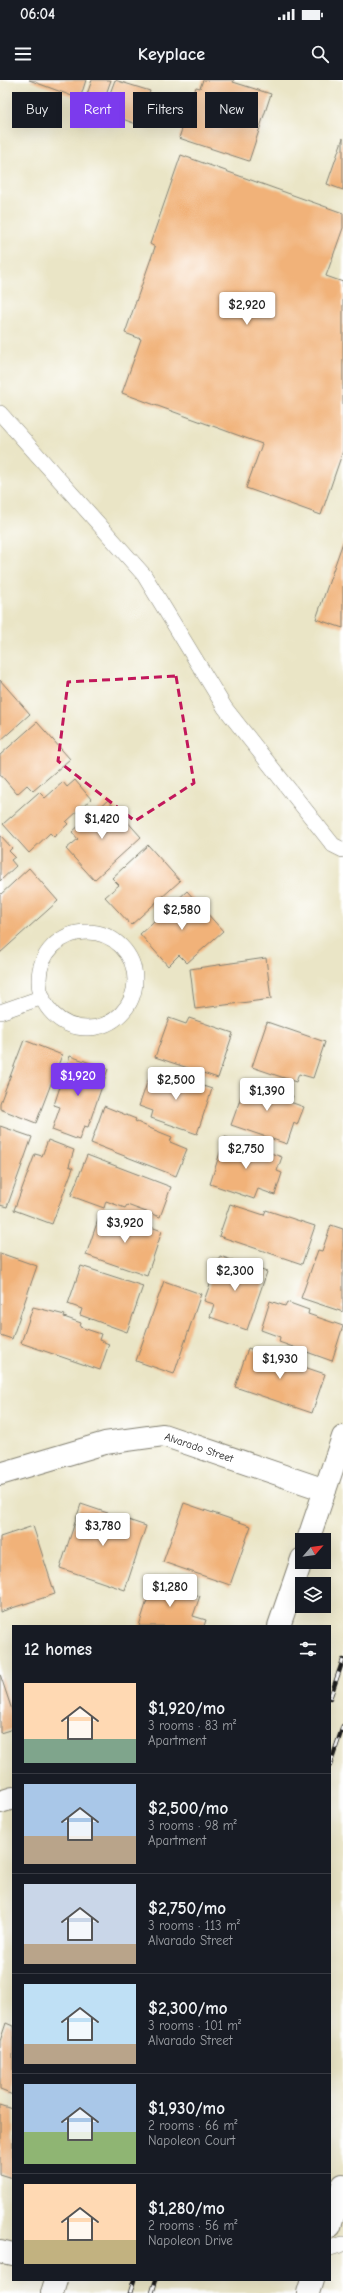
<!DOCTYPE html>
<html lang="en">
<head>
<meta charset="utf-8">
<style>
  body { margin:0; font-family:"Comic Neue",sans-serif; background:#242831; color:#f1f3f6; height:100vh; display:flex; flex-direction:column; font-size:15px; white-space:nowrap }
  * { box-sizing:border-box; margin:0 }
  p { font-size:13px; color:#9ea1a6 }
  .icon { flex:none; width:22px; height:22px; fill:none; stroke:currentColor; stroke-width:2; stroke-linecap:round; stroke-linejoin:round }
  .map { position:relative; flex:1; overflow:hidden }
  .panel { position:absolute; left:12px; top:1545px; width:319px; height:656px; display:flex; flex-direction:column; background:#171b24; border-radius:0px; box-shadow:0 4px 16px #0002 }
  .panel>* { flex:none }
  .banner { position:absolute; left:12px; top:12px; width:319px; height:36px; display:flex; gap:8px }
  .needle { width:26px; rotate:62deg }
  .controls { position:absolute; left:295px; top:1453px; display:grid; gap:8px }
  .controls a { display:grid; place-items:center; width:36px; height:36px; border-radius:0px; background:#171b24; box-shadow:0 4px 16px #0002; font-size:20px }
  .price { position:absolute; translate:-50% -34px; padding:0 9px; border-radius:4px; background:#fff; color:#222; font-size:13px; line-height:26px; filter:drop-shadow(0 1px 2px #0008) }
  .price::after { content:''; position:absolute; left:50%; top:24px; width:12px; height:9px; margin-left:-6px; background:inherit; clip-path:polygon(0 0,100% 0,50% 100%) }
  .price.selected { background:#7c3aed; color:#fff }
  ul { padding:0; list-style:none }
  li { display:flex; align-items:center; gap:12px; height:100px; padding:0 12px }
  li+li { border-top:1px solid #363941 }
  li span { display:grid; place-items:center; flex:none; width:112px; height:80px; border-radius:0px; color:#555 }
  li>.icon { margin-inline-start:auto }
  span .icon { width:48px; height:48px; fill:#fffc; stroke-width:1 }
  li b { font-size:17px }
  h2 { display:flex; justify-content:space-between; align-items:center; height:48px; padding:0 12px; font-size:17px }
  .pill { padding:0 14px; border-radius:0px; background:#171b24; box-shadow:0 4px 16px #0002; font-size:14px; line-height:36px }
  .pill.selected { background:#7c3aed; color:#fff }
  .status { display:flex; justify-content:space-between; align-items:center; height:28px; padding:0 20px; background:#171b24; direction:ltr }
  .status svg { height:11px; fill:currentColor }
  header { display:flex; justify-content:space-between; align-items:center; height:52px; padding:0 12px; background:#171b24; font-size:18px; font-weight:700 }
  .map>svg:first-child { display:block }
  .building { fill:#f1b279 }
  .lines { fill:none; stroke-linecap:round; stroke-linejoin:round }
  .service-casing { stroke:#838071; stroke-width:16 }
  .minor-casing { stroke:#838071; stroke-width:24 }
  .secondary-casing { stroke:#838071; stroke-width:24 }
  .service { stroke:#fff; stroke-width:15 }
  .minor { stroke:#fff; stroke-width:22 }
  .secondary { stroke:#fff; stroke-width:22 }
  .rail-casing { stroke:#1c1c1c; stroke-width:4.5 }
  .rail { stroke:#fff; stroke-width:3; stroke-dasharray:9; stroke-linecap:butt }
  .marked { fill:none; stroke:#c2185b; stroke-width:3; stroke-dasharray:8 5; stroke-linejoin:round }
  .labels { text-anchor:middle; stroke-width:3; stroke-linejoin:round; paint-order:stroke }
  .street-label { font-size:11px; fill:#1c1c1c; stroke:#fff }
</style>
</head>
<body>
<div class="status"><b>06:04</b><svg viewBox="0 0 49 12"><path d="M0 12V9h3v3zM5 12V6h3v6zM10 12V3h3v9zM15 12V0h3v12zM26 1h20v11H26zM47 4h2v5h-2z"/></svg></div>
<header><svg class="icon" aria-label="menu" viewBox="0 0 24 24"><path d="M4 6h16M4 12h16M4 18h16"/></svg>Keyplace<svg class="icon" aria-label="search" viewBox="0 0 24 24"><circle cx="10" cy="10" r="6"/><path d="M15 15l6 6"/></svg></header>
<div class="map">
<svg width="343" height="2213" viewBox="0 0 343 2213">
  <rect width="100%" height="100%" fill="#fff"/>
  <filter id="ink" filterUnits="userSpaceOnUse"><feTurbulence type="fractalNoise" baseFrequency=".025" numOctaves="2"/><feDisplacementMap in="SourceGraphic" scale="8" xChannelSelector="R" yChannelSelector="G"/><feConvolveMatrix kernelMatrix="1 2 1 2 8 2 1 2 1" color-interpolation-filters="sRGB"/></filter>
  <filter id="wash" filterUnits="userSpaceOnUse"><feTurbulence type="fractalNoise" baseFrequency=".012" numOctaves="4" result="noise"/><feDisplacementMap in="SourceGraphic" scale="16" xChannelSelector="R" yChannelSelector="G"/><feGaussianBlur stdDeviation="0.9" result="paint"/><feColorMatrix in="noise" values="0 0 0 0 0 0 0 0 0 0 0 0 0 0 0 0 0 1.4 0 .05"/><feComposite in="paint" operator="in"/></filter>
  <g filter="url(#wash)">
    <rect width="100%" height="100%" fill="#eae5c6"/>
    <g id="blocks">
      <path class="building" d="M29,0h57l-6,19z
        M92,0h19l-10,29 -17,-6z
        M115,0l35,11 -11,34 -36,-13z
        M203,0h31l-1,2 38,12 -22,67 -70,-23 17,-51 4,1z
        M343,58v52l-16,-6z
        M181,75l162,58v15l-17,48 17,6v169l-22,64 -75,-27 16,-44 -140,-51 19,-54 -16,-6 30,-86 -5,-3z
        M343,462v86l-27,-9z
        M0,600l30,34 -30,27z
        M37,642l33,37 -37,32 -6,-6 -10,9 -17,-20v-19z
        M75,700l16,19 -25,23 2,2 -14,13 -4,-4 -21,20 -26,-29 36,-32 6,6 18,-16 4,5z
        M108,720l33,37 -47,43 -28,-31 12,-10 -6,-7z
        M0,755l12,13 -3,3 6,6 -4,3 5,6 -16,15z
        M148,765l32,36 -49,44 -26,-28 14,-12 -7,-7z
        M29,788l29,33 -58,52v-58z
        M187,811l36,40 -36,32 -8,-8 -11,11 -28,-32z
        M266,878l5,41 -76,10 -5,-40z
        M169,938l17,6 3,-6 44,15 -15,45 -63,-21z
        M267,942l58,20 -12,36 -14,-4 -3,8 -44,-15z
        M24,960l38,15 -26,68 -36,-14v-6z
        M70,976l38,13 -20,58 -4,-1 -5,14 -27,-10 8,-23 -6,-2z
        M152,989l60,20 -15,45 -46,-16 2,-7 -14,-5z
        M247,1000l46,16 -3,6 14,5 -7,18 -3,-2 -7,21 -56,-19z
        M104,1026l32,13 -1,2 17,8 20,8 -2,5 17,7 -11,27 -85,-33z
        M0,1046l32,11 -25,70 -7,-2z
        M225,1057l57,20 -5,14 5,2 -7,22 -17,-6 -4,10 -44,-15z
        M48,1060l26,10 -5,16 4,2 -21,56 -38,-14 21,-56 7,2z
        M87,1075l84,32 -11,30 -33,-12 -2,3 -19,-7 -2,7 -33,-12z
        M230,1124l34,11 2,-5 49,16 -13,38 -83,-28z
        M115,1134l47,17 -15,45 -61,-21 13,-38 13,4z
        M331,1145l12,4v83l-42,-14 17,-48 4,1z
        M0,1173l37,13 -25,73 -12,-4z
        M220,1176l47,16 -20,58 -37,-13 4,-13 -10,-3z
        M81,1186l62,20 -16,46 -47,-17 2,-6 -14,-5z
        M164,1201l37,13 -27,80 -38,-13z
        M270,1221l15,5 2,-4 22,8 -1,4 35,12 -11,35 -53,-19 1,-5 -19,-7z
        M33,1227l32,8 -1,2 17,6 -1,4 21,7 -2,6 10,4 -9,26 -79,-27z
        M248,1268l77,26 -13,39 -77,-26z
        M184,1423l67,23 -21,59 -67,-23z
        M81,1424l65,22 -21,64 -65,-22z
        M33,1446l22,68 -55,18v-75z
        M153,1501l47,15 -7,20 13,4 -2,6h-65z
        M0,1594l13,39v16l-13,4z
        M6,1943l7,3v69l-13,-5v-49z
        M0,2025l13,4v69l-13,-4z"/>
    </g>
  </g>
  <g filter="url(#ink)">
    <use href="#blocks" fill-opacity="0" stroke="#838071" stroke-width="1"/>
    <g class="lines">
      <defs>
        <path id="service" d="M0,333l144,162 81,133 108,137 10,5
          M39 900a48 48 0 1 1 96 0a48 48 0 1 1-96 0Z
          M0,932l43,-15
          M330,2168l13,-4"/>
        <g id="minor">
          <path id="s1" d="M0,1394l105,-31 58,-8 162,55"/>
          <path d="M308,1460l35,-103"/>
          <path d="M279,1546l23,-67"/>
          <path d="M0,1722l13,-4"/>
          <path d="M0,2171l13,3"/>
          <path d="M52,2213l4,-13"/>
        </g>
        <path id="secondary" d="M330,2146l13,-41
          M308,2213l4,-13"/>
      </defs>
      <use href="#service" class="service-casing"/>
      <use href="#minor" class="minor-casing"/>
      <use href="#secondary" class="secondary-casing"/>
      <use href="#service" class="service"/>
      <use href="#minor" class="minor"/>
      <use href="#secondary" class="secondary"/>
      <defs>
        <path id="rail" d="M330,1618l13,-38
          M330,1685l13,-39
          M130,2213l4,-13
          M152,2213l4,-13"/>
      </defs>
      <use href="#rail" class="rail-casing"/>
      <use href="#rail" class="rail"/>
    </g>
  </g>
  <path class="marked" d="M176,596l18,107 -59,38 -77,-60 10,-79z"/>
  <g class="labels">
    <g class="street-label">
      <text dy="4" stroke="none"><textPath href="#s1" startOffset="206">Alvarado Street</textPath></text>
    </g>
  </g>
</svg>
<div class="controls">
<a><svg class="needle" viewBox="-14 -14 28 28"><path d="M0-13l5 13h-10z" fill="#e53935"/><path d="M0 13l5-13h-10z" fill="#9ea1a6"/></svg></a>
<a><svg class="icon" aria-label="layers" viewBox="0 0 24 24"><path d="M12 4l9 5-9 5-9-5zM3 14l9 5 9-5"/></svg></a>
</div>
<b class="price" style="left:247px;top:246px">$2,920</b>
<b class="price" style="left:102px;top:760px">$1,420</b>
<b class="price" style="left:182px;top:851px">$2,580</b>
<b class="price selected" style="left:78px;top:1017px">$1,920</b>
<b class="price" style="left:176px;top:1021px">$2,500</b>
<b class="price" style="left:267px;top:1032px">$1,390</b>
<b class="price" style="left:246px;top:1090px">$2,750</b>
<b class="price" style="left:125px;top:1164px">$3,920</b>
<b class="price" style="left:235px;top:1212px">$2,300</b>
<b class="price" style="left:280px;top:1300px">$1,930</b>
<b class="price" style="left:103px;top:1467px">$3,780</b>
<b class="price" style="left:170px;top:1528px">$1,280</b>
<div class="banner">
<a class="pill">Buy</a>
<a class="pill selected">Rent</a>
<a class="pill">Filters</a>
<a class="pill">New</a>
</div>
<section class="panel">
<h2>12 homes<svg class="icon" aria-label="filters" viewBox="0 0 24 24"><path d="M4 7h16M4 17h16"/><circle cx="9" cy="7" r="2"/><circle cx="15" cy="17" r="2"/></svg></h2>
<ul>
<li><span style="background:linear-gradient(#ffd9b3 70%,#7fa58c 0)"><svg class="icon" aria-label="home" viewBox="0 0 24 24"><path d="M3 11l9-7 9 7M6 9v11h12V9"/></svg></span><div><b>$1,920/mo</b><p>3 rooms · 83 m²</p><p>Apartment</p></div></li>
<li><span style="background:linear-gradient(#a9c7e8 65%,#b9a48a 0)"><svg class="icon" aria-label="home" viewBox="0 0 24 24"><path d="M3 11l9-7 9 7M6 9v11h12V9"/></svg></span><div><b>$2,500/mo</b><p>3 rooms · 98 m²</p><p>Apartment</p></div></li>
<li><span style="background:linear-gradient(#c9d6e8 75%,#b9a48a 0)"><svg class="icon" aria-label="home" viewBox="0 0 24 24"><path d="M3 11l9-7 9 7M6 9v11h12V9"/></svg></span><div><b>$2,750/mo</b><p>3 rooms · 113 m²</p><p>Alvarado Street</p></div></li>
<li><span style="background:linear-gradient(#bfe0f5 75%,#b9a48a 0)"><svg class="icon" aria-label="home" viewBox="0 0 24 24"><path d="M3 11l9-7 9 7M6 9v11h12V9"/></svg></span><div><b>$2,300/mo</b><p>3 rooms · 101 m²</p><p>Alvarado Street</p></div></li>
<li><span style="background:linear-gradient(#a9c7e8 60%,#8fb573 0)"><svg class="icon" aria-label="home" viewBox="0 0 24 24"><path d="M3 11l9-7 9 7M6 9v11h12V9"/></svg></span><div><b>$1,930/mo</b><p>2 rooms · 66 m²</p><p>Napoleon Court</p></div></li>
<li><span style="background:linear-gradient(#ffd9b3 70%,#c2b280 0)"><svg class="icon" aria-label="home" viewBox="0 0 24 24"><path d="M3 11l9-7 9 7M6 9v11h12V9"/></svg></span><div><b>$1,280/mo</b><p>2 rooms · 56 m²</p><p>Napoleon Drive</p></div></li>
</ul>
</section>
</div>
</body>
</html>
